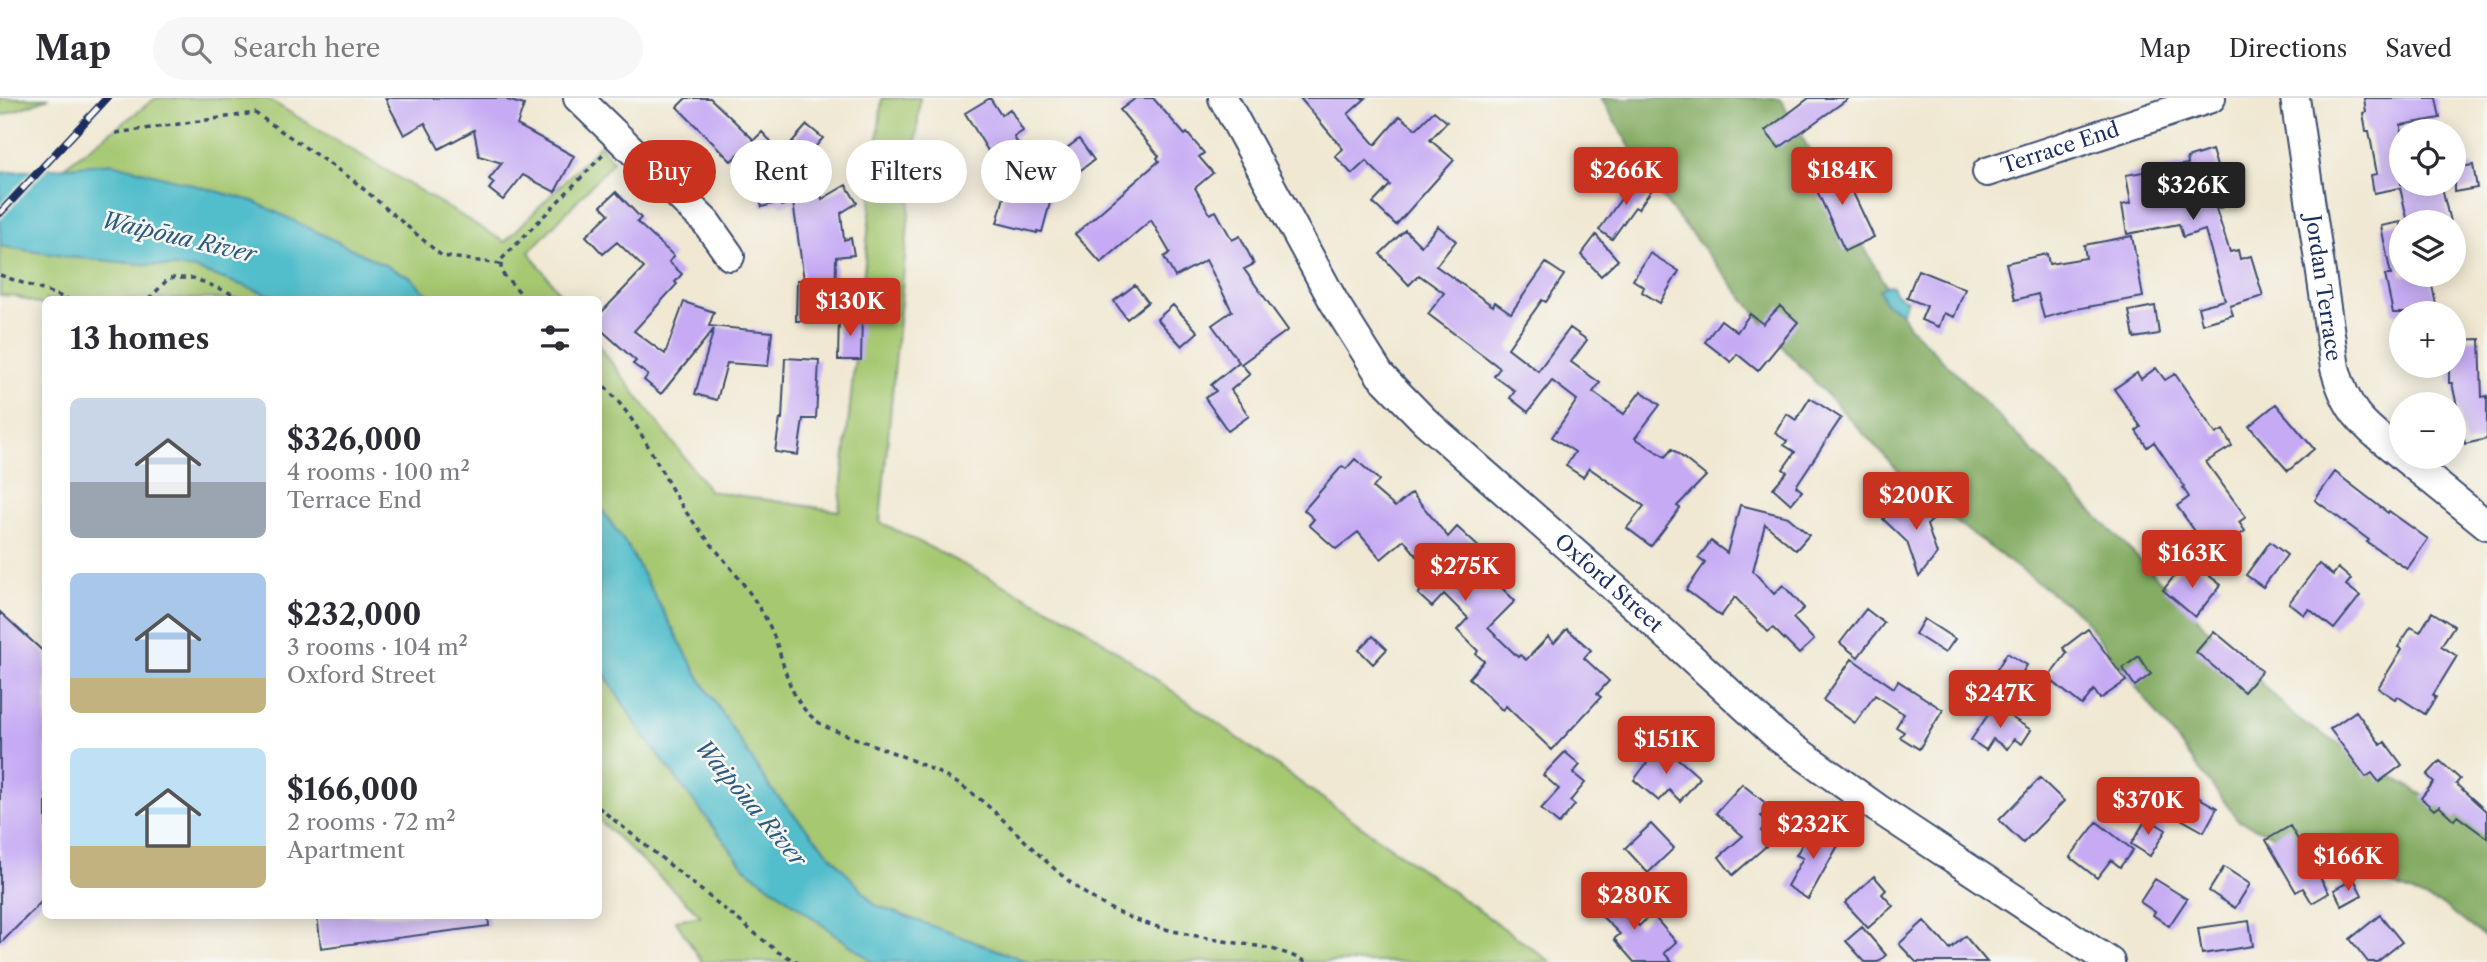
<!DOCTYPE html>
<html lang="en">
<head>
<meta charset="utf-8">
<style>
  body { margin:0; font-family:"Libre Caslon Text",serif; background:#f7f7f7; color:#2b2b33; height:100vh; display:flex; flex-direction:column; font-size:26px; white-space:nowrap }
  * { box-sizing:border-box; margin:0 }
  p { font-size:23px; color:#7c7c81 }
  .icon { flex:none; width:38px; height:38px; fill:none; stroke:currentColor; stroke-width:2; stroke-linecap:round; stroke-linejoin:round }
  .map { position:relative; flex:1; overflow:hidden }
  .details { position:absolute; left:42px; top:198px; width:560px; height:623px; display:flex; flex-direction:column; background:#fff; border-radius:10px; box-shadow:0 4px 18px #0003 }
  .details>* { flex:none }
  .top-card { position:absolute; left:623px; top:42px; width:665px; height:63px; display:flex; gap:14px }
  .fabs { position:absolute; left:2389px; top:21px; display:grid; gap:14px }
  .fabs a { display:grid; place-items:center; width:77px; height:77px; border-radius:50%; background:#fff; box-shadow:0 4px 18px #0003; font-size:35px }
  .price { position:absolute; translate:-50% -60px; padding:0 16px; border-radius:7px; background:#c8321e; color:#fff; font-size:23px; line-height:46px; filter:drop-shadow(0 2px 4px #0008) }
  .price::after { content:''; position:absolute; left:50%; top:42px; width:21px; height:16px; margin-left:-10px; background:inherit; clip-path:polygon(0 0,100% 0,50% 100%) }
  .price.selected { background:#222; color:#fff }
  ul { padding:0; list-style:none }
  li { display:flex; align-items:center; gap:21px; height:175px; padding:0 28px }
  li span { display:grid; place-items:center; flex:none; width:196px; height:140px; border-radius:10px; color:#555 }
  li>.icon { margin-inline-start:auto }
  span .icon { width:84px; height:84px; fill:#fffc; stroke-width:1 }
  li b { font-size:30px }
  h2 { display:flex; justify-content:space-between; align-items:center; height:84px; padding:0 28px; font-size:30px }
  .tag { padding:0 24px; border-radius:32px; background:#fff; box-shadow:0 4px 18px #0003; font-size:24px; line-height:63px }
  .tag.selected { background:#c8321e; color:#fff }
  header { display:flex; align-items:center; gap:42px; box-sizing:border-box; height:98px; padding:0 35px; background:#fff; border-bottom:2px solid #e1e1e2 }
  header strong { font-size:33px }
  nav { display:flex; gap:38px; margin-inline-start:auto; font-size:24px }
  .search { width:490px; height:63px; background:#f7f7f7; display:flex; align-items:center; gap:18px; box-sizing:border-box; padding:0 24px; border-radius:38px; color:#7c7c81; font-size:26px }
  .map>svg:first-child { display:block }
  .green { fill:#a6c871; stroke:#607c68; stroke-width:2 }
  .forest { fill:#84ac63; stroke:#506e60; stroke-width:2 }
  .water { fill:#52becb; stroke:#367694; stroke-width:2 }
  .pier { fill:#f0e8d2 }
  .building { fill:#c6abf4 }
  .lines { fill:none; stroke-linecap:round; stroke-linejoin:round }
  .minor-casing { stroke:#3b4b6f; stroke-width:32 }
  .path { stroke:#3b4b6f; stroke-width:3.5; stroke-dasharray:5 5; stroke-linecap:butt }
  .minor { stroke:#fff; stroke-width:28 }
  .rail-casing { stroke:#1b2f5e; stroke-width:8 }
  .rail { stroke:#f6f6f2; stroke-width:5; stroke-dasharray:16; stroke-linecap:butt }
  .labels { text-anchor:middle; stroke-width:5; stroke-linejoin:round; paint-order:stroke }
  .street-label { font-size:21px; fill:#1b2f5e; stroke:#f6f6f2 }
  .water-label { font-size:23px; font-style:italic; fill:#2c5a7f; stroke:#f6f6f2 }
</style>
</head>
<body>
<header>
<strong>Map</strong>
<div class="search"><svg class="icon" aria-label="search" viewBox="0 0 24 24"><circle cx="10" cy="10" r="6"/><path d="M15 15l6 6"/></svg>Search here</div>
<nav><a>Map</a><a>Directions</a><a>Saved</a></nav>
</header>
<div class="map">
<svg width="2487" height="864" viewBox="0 0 2487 864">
  <rect width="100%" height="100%" fill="#f6f6f2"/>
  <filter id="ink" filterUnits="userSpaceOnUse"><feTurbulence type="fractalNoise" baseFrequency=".0143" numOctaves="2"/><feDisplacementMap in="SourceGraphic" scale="14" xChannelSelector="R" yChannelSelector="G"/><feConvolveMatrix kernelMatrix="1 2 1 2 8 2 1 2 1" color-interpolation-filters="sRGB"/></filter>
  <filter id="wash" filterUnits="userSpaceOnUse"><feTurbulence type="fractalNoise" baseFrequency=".00686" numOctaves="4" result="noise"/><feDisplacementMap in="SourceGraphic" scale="28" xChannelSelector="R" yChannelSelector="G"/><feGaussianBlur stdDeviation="1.57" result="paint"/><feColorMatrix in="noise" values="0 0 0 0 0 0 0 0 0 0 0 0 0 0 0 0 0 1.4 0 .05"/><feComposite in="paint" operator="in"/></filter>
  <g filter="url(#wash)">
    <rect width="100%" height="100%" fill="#f0e8d2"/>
    <path class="green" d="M0,0h49l-49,18z
      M156,0h110l239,144 95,-97 13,17 -84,90 35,47h-132l-22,-22 -346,-110z
      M882,0h38l-40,424 196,100 475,340h-522l-154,-57 -104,-116 -72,-112 -71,-130 -29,-42 -1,-160 112,146 129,20z
      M0,148l68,11 127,12 87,30h-236l-1,7 -30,-10 -15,-1z
      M598,567l43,67 103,135 129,95h-171l-27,-42 26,-4 -102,-96z"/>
    <path class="forest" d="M1601,0h179l128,227 388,393 191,116v105l-43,-33 -205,-85 -158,-206 -157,-117 -138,-147 -131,-162z"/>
    <path class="water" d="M112,65l141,38 157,76 22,22h-150l-87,-30 -127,-12 -68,-11v-73z
      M1889,187l3,1 4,8 11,6 -5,12 -17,-9 -6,-14z
      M598,407l30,42 71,130 72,112 104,116 154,57h-156l-129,-95 -103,-135 -42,-67z"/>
    <path class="pier" d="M51,66l-51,56v-15l36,-39z"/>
    <g id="blocks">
      <path class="building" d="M385,0h122v2l17,5 -7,20 57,31 -19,36 -32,-17 -20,25 -14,-11 5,-6 -5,-4 13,-16 -23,-7 -5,-26 -35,19 -14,-26 -21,12z
        M686,0h24l44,42 8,-8 20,21 25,-28 16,13 -14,16 13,45 24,-14 11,18 -16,10 3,27 7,-2 3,17 -18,2 -1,64h-39l1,-41h7l-11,-78 -12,4 -1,-4 -18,5 -18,-58 -13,12 -54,-54z
        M990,0l11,17 9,-6 13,22 -9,6 4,7 -25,15 -28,-46z
        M1136,0h17l32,37 2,-2 17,20 -5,4 14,16 -18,15 15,26 6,-3 16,29 8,-4 14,28 -10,5 44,61 -47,34 9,10 -19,16 18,26 -21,15 -23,-33 11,-7 -5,-6 28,-23 -27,-37 20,-14 -26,-51 -31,17 -11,-20 6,-4 -19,-33 -50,43 -26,-29 84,-73 -2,-3 2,-2 -39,-46z
        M1300,0h66l-18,16 27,31 25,-29 16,13 18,-18 13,11 -17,18 24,20 -58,65 -23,-22 17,-18 -24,-24 -14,13 -17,-18 8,-7z
        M1809,0h40l-70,50 -14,-17z
        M2364,0h72l4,20 -39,7v59h40l9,38h-42l-8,-34 -26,5 -3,-18 6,-1 -8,-43h-3l-3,-18 3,-1z
        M1079,41l15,21 -32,24 -15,-21z
        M2212,52l17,55 -13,4 14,43 8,-2 2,9 11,-3 12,40 -33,10 3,9 -31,9 -4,-17 27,-7 -20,-70 -22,7 -4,-13 -52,10 -5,-29 9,-2 -5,-28 62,-11 -1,-6z
        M1839,65l35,74 -29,14 -35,-75z
        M2473,67l4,23 -23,4v-24z
        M999,76l55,14 -12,44 -5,-1v2l-40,-10 8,-30 -10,-3z
        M1637,78l16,12 -15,21 -3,-2 -23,32 -13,-9z
        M616,94l25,26 -4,4 37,34 -5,6 13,12 -7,8 2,2 -43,47 31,23 19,-52 30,10 -5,14 63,6 -4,34 -41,-3 -10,37 -22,-6 19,-65 -53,65 -17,-14 4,-5 -15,-11 3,-3 -38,-34v-11l46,-48 -27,-26 -14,12 -17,-18 23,-22 -8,-8z
        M2401,124v53h29l7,35 -18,3h-26l-8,-38h6l-10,-49z
        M1438,128l18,15 -20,25 57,40 2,-4 16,11 35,-50 18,12 -18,27 -4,-2 -34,48 30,23 32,-43 17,12 -16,22 29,21 -7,9 31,22 17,-23 19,14 -25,33 30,19 7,-8 34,27 -29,30 3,2 -29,38 -24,-18 17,-22 -55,-38 -6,9 -17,-11 9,-14 -23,-15 25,-37 -25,-19 -24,31 -18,-14 5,-7 -21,-15 6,-8 -72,-54 16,-21 -25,-18 -10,10 -29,-31 25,-24 16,16z
        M1596,137l22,25 -17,16 -20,-21z
        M2132,138l11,61 -67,12 -32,9 -6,-24 -23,6 -9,-37 41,-9 2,10 37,-6 -2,-13z
        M1650,155l29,18 -19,32 -18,-11 2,-5 -11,-7z
        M1918,172l47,19 -11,28 -10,-4 -5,14 -18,-7 6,-14 -20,-8z
        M1135,187l13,17 -21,17 -13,-18z
        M1173,207l25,27 -16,14 -25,-27z
        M1780,208l18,16 -40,49 -21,-17 -6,8 -26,-20 16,-22 16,12 13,-18 13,10z
        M2155,208l4,28 -25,4 -5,-27z
        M839,218l23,1 -1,43h-23z
        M2480,241l2,58 5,-1v43l-22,5 -13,-61h-3v-17h5v-26z
        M785,260l34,2 -3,59h-13l-5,36 -23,-3 5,-33h2z
        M2156,270l9,12 10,-6 41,60 7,-4 9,16 -26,16 40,55 -7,5 6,9 -33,24 -35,-49 12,-9 -6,-9 1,-2 -30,-44 -7,5 -11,-16 5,-4 -27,-38 23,-16 4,6z
        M1810,300l31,20 -45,68 6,5 -11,13 -18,-16 14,-16 -4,-3 12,-17 -11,-7 3,-4 -12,-8 12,-19 9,6z
        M2276,306l38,45 -26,22 -39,-45z
        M1355,361l24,21 -6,8 22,19 17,-14 36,44 9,-10 25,23 -8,10 41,41 -27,27 30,29 2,-2 6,5 22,-23 6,6 13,-14 24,21 -7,8 25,23 -12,13 4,3 -49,53 -46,-44 -4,4 -33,-32 15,-17 -8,-7 2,-3 -21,-21 11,-12 -24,-24 -12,13 -14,-13 10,-10 -10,-9 8,-8 -22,-27 -23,19 -23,-27 -22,17 -27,-24 5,-6 -10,-9 38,-44 4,3z
        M2335,374l53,41 1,-2 39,28 -21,30 -40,-27 2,-2 -54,-40z
        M1922,400l17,16 -12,11 10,29 -18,23 -12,-35 -24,-23 14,-14 9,9z
        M1740,407l48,12 21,18 -13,15 -31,-26 -12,47 21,23 9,-9 21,23 -11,10 21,22 -15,14 -26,-26 -5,4 -33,-35 -14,19 -35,-26 19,-27 -7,-5 13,-17 16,12z
        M2270,444l17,13 -24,32 -17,-12z
        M2319,466l14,11 5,-7 13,11 -5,6 14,11 -26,33 -25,-20 -5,6 -15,-12z
        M2198,469l23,18 -26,32 -32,-27 17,-21 10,8z
        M1866,511l18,14 -26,34 -18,-14z
        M0,514l46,42v243l-46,47z
        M2432,514l22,14 -13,20 16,10 -24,39 3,2 -11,17 -28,-18 -2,3 -17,-11 24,-39 -4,-2 13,-20 9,5z
        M1924,521l31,20 -10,14 -30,-19z
        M2088,531l38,52 -26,18 -6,-9 -12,15 -34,-27 19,-25 -4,-5z
        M2214,533l48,40 -18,21 -48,-40z
        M1373,538l14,13 -14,15 -14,-14z
        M2007,555l20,12 -11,18 -20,-12z
        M2139,558l12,18 -16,12 -12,-18z
        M1852,561l42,29 4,-7 45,29 -24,39 -19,-12 4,-5 -8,-5 8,-13 -29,-19 -20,28 -32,-23z
        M1994,608l37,24 -9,14 -8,-5 -7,10 -14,-10 -7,11 -15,-10z
        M2356,613l25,34 4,-3 17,23 -23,17 -7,-9 -6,4 -36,-48z
        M1661,646l39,34 -20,23 -11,-11 -10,11 -25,-21z
        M1565,654l15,13 -7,8 12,10 -15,18 5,4 -16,19 -18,-15 18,-20 -16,-14z
        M2440,663l20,18 -4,5 31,28v26l-30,-22 -3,4 -15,-14 -5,4 -13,-12 13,-16 -7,-7z
        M2040,680l24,23 -41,42 -24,-23z
        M1742,686l27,22 -8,10 7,6 -7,9 11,10 -39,34 -14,-18 24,-21 -27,-23z
        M2194,697l23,13 -13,24 -23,-13z
        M2147,720l19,12 -16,26 -19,-12z
        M2097,724l36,28 -13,17 -9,-7 -14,18 -27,-21z
        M1651,726l23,24 -26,25 -23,-25z
        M1813,728l27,16 -32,57 -21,-13 16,-28 -7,-3z
        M2290,728l39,67 -17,10 -9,-15 -7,4 -30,-52z
        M2224,769l26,17 -15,24 -26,-17z
        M1874,778l12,14 -4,4 11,12 -25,22 -23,-25z
        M2155,781l32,20 -18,27 -16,-11 2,-3 -15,-10z
        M2354,781l8,16 -20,11 -8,-16z
        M1596,790l43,38 13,-12 24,28 -12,11 8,9h-38l-20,-23 6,-5 -36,-35z
        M317,817h171l1,11 -168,22z
        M2380,817l22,27 -25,20h-9l-18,-23z
        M1924,823l26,28 15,-13 22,26h-71l-17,-18z
        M2249,823l4,25 -51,8 -4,-26z
        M1862,829l24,28 -8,7h-13l-19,-21z"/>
    </g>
  </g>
  <g filter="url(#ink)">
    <use href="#blocks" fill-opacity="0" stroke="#3b4b6f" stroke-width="2"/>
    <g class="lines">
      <defs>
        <g id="minor">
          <path d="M578,0l128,124 24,34"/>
          <path id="s1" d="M1223,0l111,204 46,73 45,46 211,186 142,130 99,71 233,154"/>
          <path id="s2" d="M2295,0l40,270c13,48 30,57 66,87"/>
          <path id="s3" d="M1987,74l224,-74"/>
          <path d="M2403,359l84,68"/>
        </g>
      </defs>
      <use href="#minor" class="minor-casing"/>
      <path class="path" d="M116,35l139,-20 98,67 89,76 58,8
        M0,177l68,24
        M149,201l20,-21h24l52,21
        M526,201l-25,-27v-12l103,-106
        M598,281c12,13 24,26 34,41 20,29 34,63 54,92 26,36 59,68 80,107 22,40 16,83 60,108 47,19 105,36 146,66 48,37 84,88 139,116 36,18 73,25 113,32 31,5 53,6 82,21
        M598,709l180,145 20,10"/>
      <use href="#minor" class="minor"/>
      <defs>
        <path id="rail" d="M0,115l107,-115"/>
      </defs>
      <use href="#rail" class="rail-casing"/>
      <use href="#rail" class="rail"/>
    </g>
  </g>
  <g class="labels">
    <g class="street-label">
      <text dy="7" stroke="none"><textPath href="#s3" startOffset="77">Terrace End</textPath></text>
      <text dy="7" stroke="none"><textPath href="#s2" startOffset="192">Jordan Terrace</textPath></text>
      <text dy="7" stroke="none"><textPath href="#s1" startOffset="628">Oxford Street</textPath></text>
    </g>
    <g class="water-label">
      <text transform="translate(179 139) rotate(13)" y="8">Waipōua River</text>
      <text transform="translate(751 705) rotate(50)" y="8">Waipōua River</text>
    </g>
  </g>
</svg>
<div class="fabs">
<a><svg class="icon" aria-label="locate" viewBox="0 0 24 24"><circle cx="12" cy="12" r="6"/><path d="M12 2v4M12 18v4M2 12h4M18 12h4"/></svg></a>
<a><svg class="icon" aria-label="layers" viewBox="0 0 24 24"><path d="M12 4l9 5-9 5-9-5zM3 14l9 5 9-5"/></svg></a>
<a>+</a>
<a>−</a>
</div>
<b class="price" style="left:1626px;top:109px">$266K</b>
<b class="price" style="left:1842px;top:109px">$184K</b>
<b class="price selected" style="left:2193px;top:124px">$326K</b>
<b class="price" style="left:850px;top:240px">$130K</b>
<b class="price" style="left:1916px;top:434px">$200K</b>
<b class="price" style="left:2192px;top:492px">$163K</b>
<b class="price" style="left:1465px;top:505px">$275K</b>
<b class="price" style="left:2000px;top:632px">$247K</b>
<b class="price" style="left:1666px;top:678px">$151K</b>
<b class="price" style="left:2148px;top:739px">$370K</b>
<b class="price" style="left:1813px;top:763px">$232K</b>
<b class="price" style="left:2348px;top:795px">$166K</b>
<b class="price" style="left:1634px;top:834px">$280K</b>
<div class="top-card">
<a class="tag selected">Buy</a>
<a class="tag">Rent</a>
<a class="tag">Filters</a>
<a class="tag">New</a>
</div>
<section class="details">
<h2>13 homes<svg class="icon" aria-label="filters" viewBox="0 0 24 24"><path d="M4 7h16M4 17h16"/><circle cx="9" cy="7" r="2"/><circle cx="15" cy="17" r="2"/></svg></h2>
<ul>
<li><span style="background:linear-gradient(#c9d6e8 60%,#9aa5b1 0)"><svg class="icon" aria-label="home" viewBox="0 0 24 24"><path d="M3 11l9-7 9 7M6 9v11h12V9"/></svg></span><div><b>$326,000</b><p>4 rooms · 100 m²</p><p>Terrace End</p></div></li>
<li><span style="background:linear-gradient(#a9c7e8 75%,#c2b280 0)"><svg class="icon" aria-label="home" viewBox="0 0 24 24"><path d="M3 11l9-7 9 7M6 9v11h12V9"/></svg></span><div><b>$232,000</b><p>3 rooms · 104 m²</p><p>Oxford Street</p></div></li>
<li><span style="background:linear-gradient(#bfe0f5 70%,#c2b280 0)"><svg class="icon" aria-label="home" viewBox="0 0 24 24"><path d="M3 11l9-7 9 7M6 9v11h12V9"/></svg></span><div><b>$166,000</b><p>2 rooms · 72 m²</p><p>Apartment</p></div></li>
</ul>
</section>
</div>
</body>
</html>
